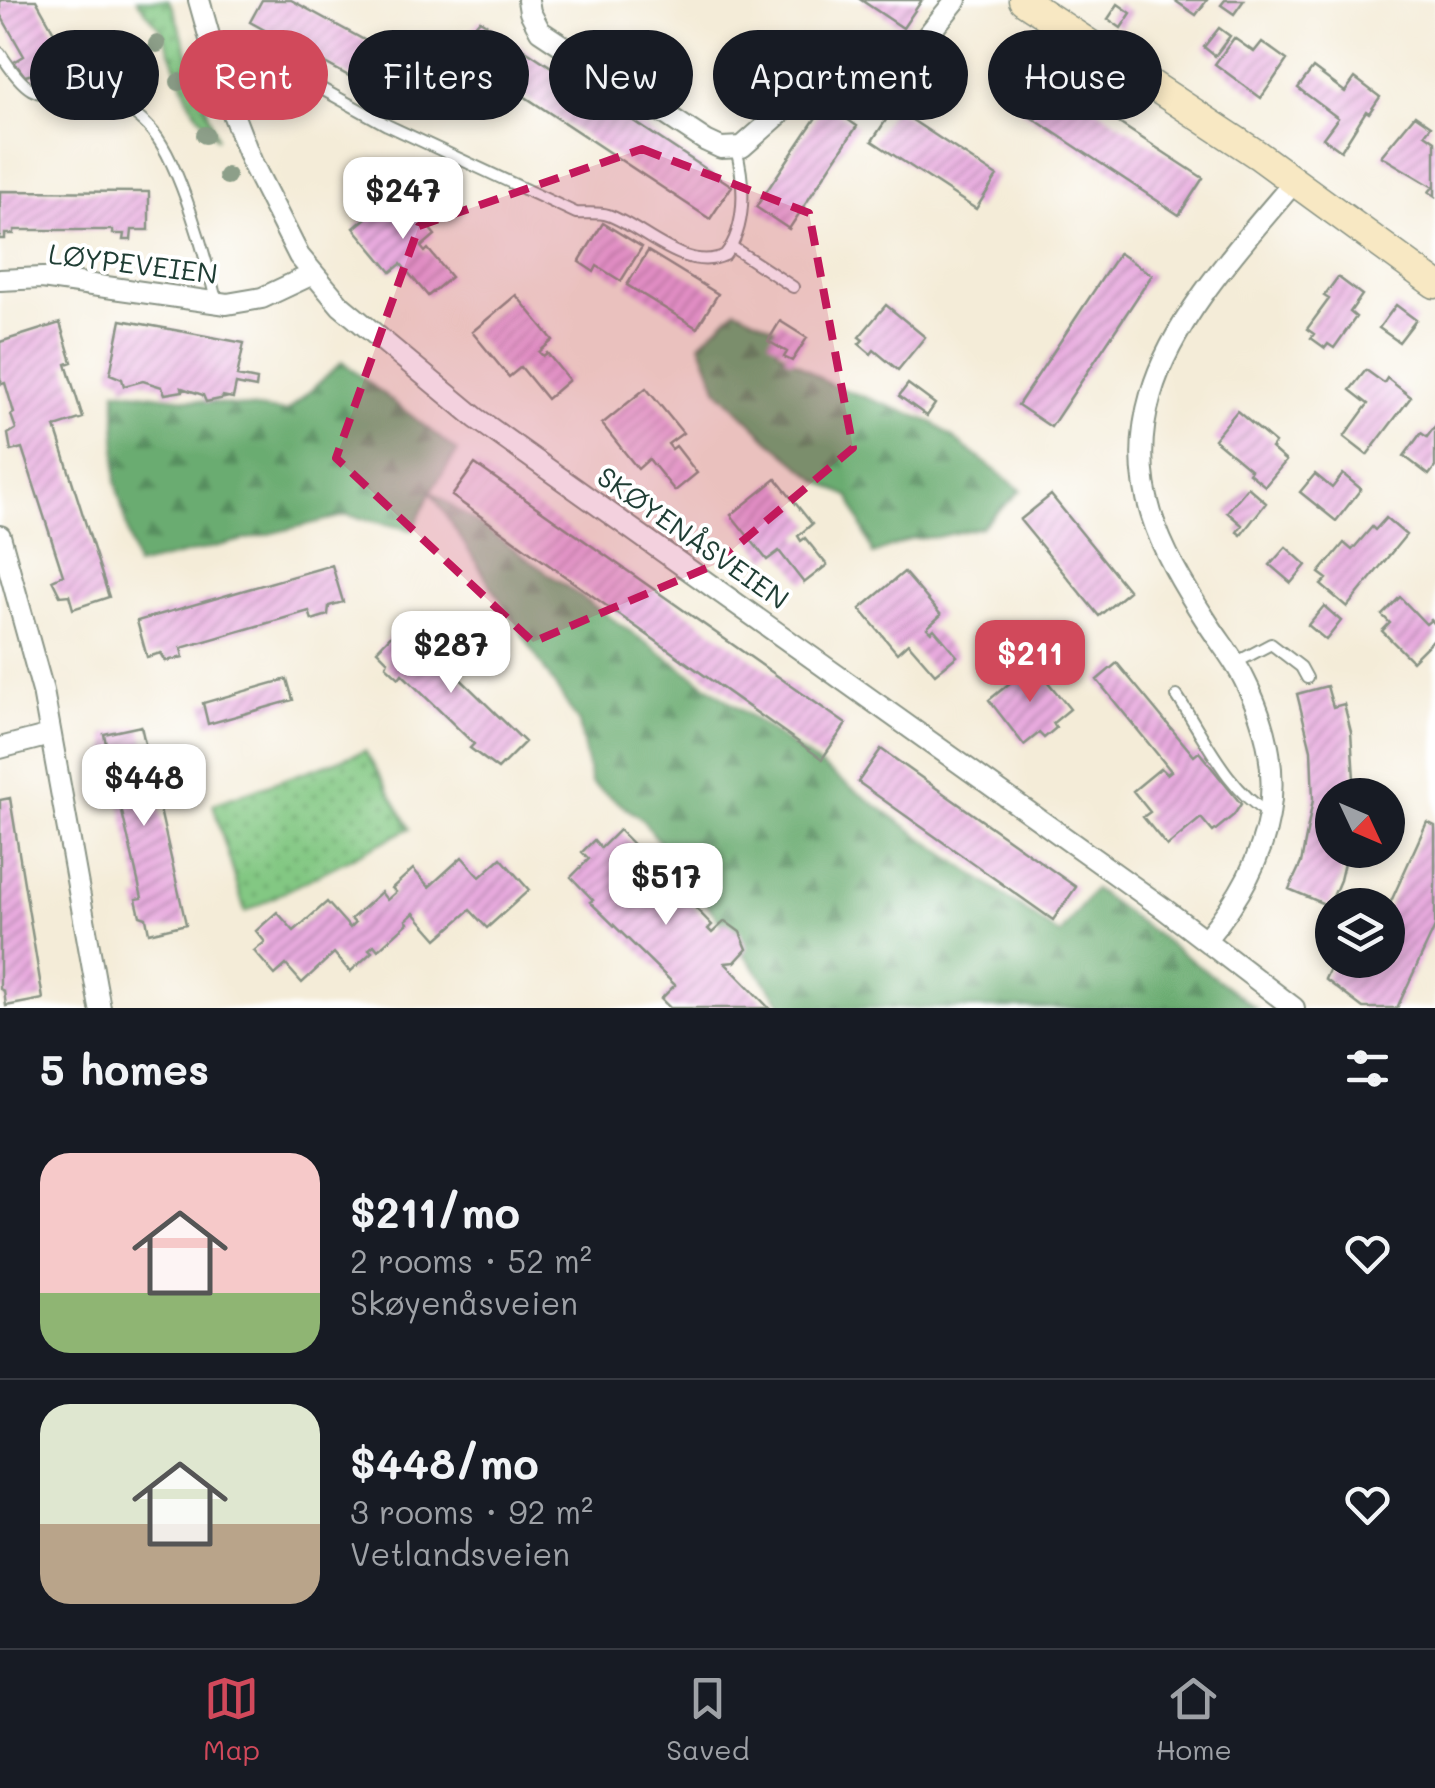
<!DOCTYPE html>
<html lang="en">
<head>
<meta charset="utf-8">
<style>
  body { margin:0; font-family:Mali,sans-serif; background:#242831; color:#f1f3f6; height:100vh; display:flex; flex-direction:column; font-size:38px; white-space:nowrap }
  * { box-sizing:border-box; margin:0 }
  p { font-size:32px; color:#9ea1a6 }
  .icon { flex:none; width:55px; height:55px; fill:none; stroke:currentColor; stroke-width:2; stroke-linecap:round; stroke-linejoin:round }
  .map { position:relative; height:1008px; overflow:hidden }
  .sheet { display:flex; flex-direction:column; background:#171b24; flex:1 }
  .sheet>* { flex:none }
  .banner { position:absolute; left:30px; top:30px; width:1375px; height:90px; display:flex; gap:20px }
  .needle { width:65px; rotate:134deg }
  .buttons { position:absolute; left:1315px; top:778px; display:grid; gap:20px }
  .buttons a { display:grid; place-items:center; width:90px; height:90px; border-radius:50%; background:#171b24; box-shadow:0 5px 15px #0003; font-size:50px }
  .price { position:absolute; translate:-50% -85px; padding:0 22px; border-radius:20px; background:#fff; color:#222; font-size:32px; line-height:65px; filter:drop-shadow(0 2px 5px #0008) }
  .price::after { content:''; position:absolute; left:50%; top:60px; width:30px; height:22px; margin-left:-15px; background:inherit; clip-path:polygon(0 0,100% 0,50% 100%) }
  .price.on { background:#d1495b; color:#fff }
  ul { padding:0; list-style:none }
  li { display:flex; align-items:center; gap:30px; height:250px; padding:0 40px }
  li+li { border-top:2px solid #363941 }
  li span { display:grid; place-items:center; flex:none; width:280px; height:200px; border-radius:30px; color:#555 }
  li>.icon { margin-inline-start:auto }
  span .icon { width:120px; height:120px; fill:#fffc; stroke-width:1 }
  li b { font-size:42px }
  h2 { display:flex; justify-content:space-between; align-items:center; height:120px; padding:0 40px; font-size:42px }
  .pill { padding:0 35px; border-radius:45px; background:#171b24; box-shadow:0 5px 15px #0003; font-size:35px; line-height:90px }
  .pill.on { background:#d1495b; color:#fff }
  .dock { display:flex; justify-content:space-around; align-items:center; height:140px; border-top:2px solid #363941; background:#171b24; font-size:28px; color:#9ea1a6 }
  .dock a { display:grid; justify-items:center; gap:5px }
  .dock .on { color:#d1495b }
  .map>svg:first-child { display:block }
  .green { fill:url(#green-dots); stroke:#51825c; stroke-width:2.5 }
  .forest { fill:url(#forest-firs); stroke:#447452; stroke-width:2.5 }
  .building { fill:url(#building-hatch) }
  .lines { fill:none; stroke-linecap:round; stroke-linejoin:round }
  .lane-casing { stroke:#8a9486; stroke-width:14 }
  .street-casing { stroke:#8a9486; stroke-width:24 }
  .secondary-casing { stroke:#8a9486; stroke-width:31 }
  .lane { stroke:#fff; stroke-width:10 }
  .street { stroke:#fff; stroke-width:20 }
  .secondary { stroke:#f8e8c3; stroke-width:28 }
  .tree { fill:#8d9f89 }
  .marked { fill:#c2185b; fill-opacity:0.2; stroke:#c2185b; stroke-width:8; stroke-dasharray:20 12; stroke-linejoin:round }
  .labels { text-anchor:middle; stroke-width:8; stroke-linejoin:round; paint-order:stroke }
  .street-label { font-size:28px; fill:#1f3d34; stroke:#fff }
</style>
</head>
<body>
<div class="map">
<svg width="1435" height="1008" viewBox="0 0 1435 1008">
  <defs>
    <pattern id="green-dots" width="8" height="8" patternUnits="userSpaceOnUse" patternTransform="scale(2.5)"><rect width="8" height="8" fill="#83c883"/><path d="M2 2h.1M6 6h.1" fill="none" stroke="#6ba46c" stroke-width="1.8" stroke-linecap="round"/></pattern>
    <pattern id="forest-firs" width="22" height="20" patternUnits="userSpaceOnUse" patternTransform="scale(2.5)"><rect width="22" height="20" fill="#6aac71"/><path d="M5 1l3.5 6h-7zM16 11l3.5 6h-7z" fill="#578d5e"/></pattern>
    <pattern id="building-hatch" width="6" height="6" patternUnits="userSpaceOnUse" patternTransform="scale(2.5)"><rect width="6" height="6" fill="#e8aade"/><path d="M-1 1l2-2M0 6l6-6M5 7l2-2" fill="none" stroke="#bb8cb5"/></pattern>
  </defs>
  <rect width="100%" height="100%" fill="#fff"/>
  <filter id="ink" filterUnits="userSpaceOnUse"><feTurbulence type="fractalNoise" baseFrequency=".01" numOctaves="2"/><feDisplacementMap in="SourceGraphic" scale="20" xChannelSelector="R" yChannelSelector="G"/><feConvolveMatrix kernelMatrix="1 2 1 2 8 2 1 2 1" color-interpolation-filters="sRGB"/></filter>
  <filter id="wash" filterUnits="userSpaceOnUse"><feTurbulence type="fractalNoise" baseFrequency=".0048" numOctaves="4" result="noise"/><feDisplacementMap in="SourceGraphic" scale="40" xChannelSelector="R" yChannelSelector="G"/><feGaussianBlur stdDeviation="2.25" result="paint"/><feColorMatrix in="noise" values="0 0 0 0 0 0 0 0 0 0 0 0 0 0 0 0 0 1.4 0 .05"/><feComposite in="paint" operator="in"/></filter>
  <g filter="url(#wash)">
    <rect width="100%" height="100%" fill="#f4ecd8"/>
    <path class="green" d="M137,0h31l5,8 44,131 -27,-36 -28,-72z
      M365,751l45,77 -165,84 -32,-108z"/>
    <path class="forest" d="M736,309l39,19 3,22 51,34 103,38 89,68 -40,37 -44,10 -26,2 -38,15 -23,-57 -30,-15 -51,-42 -51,-50 -18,-47z
      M342,362l116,90 -27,39 629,444 34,-46 162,119h-471l-143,-189 -51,-36 -12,-60 -148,-231 -18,38 -66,-15 -211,51 -20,-84v-92l171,22z"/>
    <g id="blocks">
      <path class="building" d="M0,0h36l38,67 -34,20 -7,-13 -8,2 -11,-14 10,-6 -24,-42z
        M262,0h29l139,76 -19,34 -161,-88z
        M861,0h61l-19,28z
        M1174,0h33l-11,15z
        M1225,0h19l-10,14 -13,-9z
        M1118,4l13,9 -10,15 -13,-9z
        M480,20l252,166 -22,33 -251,-166 7,-11 -3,-2z
        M1219,28l11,8 -15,20 -11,-9z
        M1234,38l20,14 8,-10 25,18 -26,38 -46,-34z
        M1313,68l32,24 10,-14 25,19 -11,16 -3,-2 -25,40 -18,-13 15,-20 -40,-30z
        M1044,74l159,104 -24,37 -159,-105z
        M825,104l32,22 -68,103 -33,-22z
        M894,108l103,68 -21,33 -104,-68z
        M1415,115l16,11 -6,8 10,7v55l-6,-4 4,-5 -52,-31z
        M0,191l149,1v38h-17l-1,10h-8l1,-6h-11v-4h-99v4h-9v5h-5z
        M398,191l37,44 -14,12 4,5 3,-3 23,28 -23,19 -27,-32 -10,8 -37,-44z
        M603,223l39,24 -21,34 -24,-15 -3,6 -15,-10z
        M648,251l70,43 -21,34 -70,-43z
        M1119,253l33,22 -101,152 -33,-22z
        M1338,277l24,18 -12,17 6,5 -22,31 -6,-4 -3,4 -14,-10 3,-4 -7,-5 22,-30 -5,-3z
        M516,295l37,45 -14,12 4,4 4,-3 22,27 -22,19 -26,-32 -12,10 -37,-45z
        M886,305l39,32 -27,33 -24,-20 -3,4 -12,-10 4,-4 -4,-3z
        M1396,305l20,15 -17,22 -20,-14z
        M121,320l123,23 -7,33 20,4 -1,8 -20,-4 -3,14 -11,-2 3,2 -19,4 -3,-7 -21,-7 1,3 -18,3 -3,-7 -19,-6 -19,5 -2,-7 -12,-5z
        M780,321l27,17 -15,23 -8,-4 3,-5 -19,-11z
        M60,323l12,39 -6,2 17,54 -28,9 54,170 -36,12 -4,-14 -9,1 -8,-16 11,-5 -41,-127 -11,3 -3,-17 8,-5 -5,-14 3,-2 -9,-30 -3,1 -2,-6v-36z
        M1366,370l18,13 3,-5 24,19 -44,58 -23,-18 24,-33 -18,-14z
        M908,384l27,20 -8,12 -28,-20z
        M646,388l37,45 -15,11 4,5 4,-3 21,27 -22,18 -26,-32 -11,10 -36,-45z
        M1237,411l38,32 -4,5 15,13 -21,25 -16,-13 2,-3 -37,-31z
        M1435,426v41l-6,8 -25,-19 17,-23 6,4z
        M475,464l371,260 -24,35 -370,-263z
        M1315,474l17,14 11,-14 18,15 -25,32 -36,-29z
        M776,479l36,45 -14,12 3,5 4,-3 22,27 -23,18 -25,-32 -12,9 -36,-45z
        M1248,487l18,16 -25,32 -4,-3 5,-7 -15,-13z
        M1051,495l78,96 -30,25 -79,-96z
        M1386,518l20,17 -59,72 -26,-22 6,-6 -8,-6 25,-30 8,7 20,-23 3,3z
        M1286,547l20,18 -15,18 -21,-18z
        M332,565l11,37 -14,4 -1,9 -16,5 -3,-9 -128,37 2,9 -17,4 -5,-8 -14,4 -10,-36z
        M904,572l37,43 -14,13 4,4 3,-3 23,27 -22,18 -27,-31 -11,10 -37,-44z
        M1400,597l26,27 5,-4 4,4v14l-23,23 -30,-30 8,-8 -8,-8z
        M1324,606l17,15 -15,19 -18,-15z
        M403,623l122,119 -27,27 -28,-21 4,-4 -72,-70 -3,4 -13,-12 2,-5 -11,-11z
        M1117,663l77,93 5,-4 42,52 -7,11 -21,17 -12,-14 -34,28 -24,-29 7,-5 -17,-21 28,-23 6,6 4,-3 -74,-91z
        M1033,664l37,45 -17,14 3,5 -12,10 -5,-5 -15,12 -35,-45z
        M287,679l6,21 -85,24 -5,-21z
        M1327,686l6,21 11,-3 7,28 4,63h-23v55h15l-7,30 -11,26 -40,-17 12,-26 12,-63 -2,-50 -14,-56z
        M141,726l45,198 -37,9 -3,-15 -6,-2 -4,-17 6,-1 -30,-129 -6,1 -4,-16 5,-5 -3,-15z
        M881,749l195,138 -23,33 -195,-138z
        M10,798l33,201 -37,7 -2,-15 -4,-2v-189z
        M1427,822l8,4v101l-38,81h-34l-38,-29 9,-19 24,11 5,-11h25v-52z
        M619,830l93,95 -4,4 4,4 13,-12 15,11 7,17 -12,13 -10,1 44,45h-99l-9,-9 14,-14 -85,-83 3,-2 -22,-23 18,-18 -7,-7 12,-12 7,8z
        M462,857l18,20 21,-19 28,32 -42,38 -17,-18 -33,29 -23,-26 -8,7 2,3 -30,27 -4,-5 -5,4 3,3 -22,20 -16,-19 -32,30 -16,-18 -11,10 -21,-24 11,-9 -9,-11 21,-19 17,19 33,-29 23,26 5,-5 -4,-4 30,-27 6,8 9,-8 -4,-4 21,-19 16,18z"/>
    </g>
  </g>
  <g filter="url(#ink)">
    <use href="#blocks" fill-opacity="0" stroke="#8a9486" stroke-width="2.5"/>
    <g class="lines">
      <defs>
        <path id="lane" d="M208,37l36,9 143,79 189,88c10,1 23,-1 32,2 35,12 77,59 117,40 22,-27 20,-73 11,-106
          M0,53c43,68 46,25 103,45 19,7 37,18 50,34 27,32 54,129 64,172
          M732,247l61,40
          M1235,663l36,-19 30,23 6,11
          M1177,696c27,40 50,93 92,118"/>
        <path id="street" d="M199,0l27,96 26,67 47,93 42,50 135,112 687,490 131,100
          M528,0l2,12 10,19 166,110 15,7 21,-1 51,-45 25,-15 85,-28 16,-13 37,-46
          M0,280l42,-2 185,26 35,-6 51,-24
          M0,536l43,155 57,317
          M0,748l50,-13
          M1206,939c67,-80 88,-162 38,-260 -10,-20 -25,-38 -37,-57 -48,-74 -82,-138 -56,-228 21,-75 94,-154 144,-213"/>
        <path id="secondary" d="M1023,0l235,155 177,129"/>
      </defs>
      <use href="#lane" class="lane-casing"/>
      <use href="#street" class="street-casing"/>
      <use href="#secondary" class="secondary-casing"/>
      <use href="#lane" class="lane"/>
      <use href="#street" class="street"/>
      <use href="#secondary" class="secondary"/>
    </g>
    <g class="tree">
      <circle cx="157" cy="44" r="9"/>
      <circle cx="179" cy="82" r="9"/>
      <circle cx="205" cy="135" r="9"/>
      <circle cx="227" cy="176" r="9"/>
    </g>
  </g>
  <path class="marked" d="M642,149l167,64 44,235 -139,117 -181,77 -197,-184 83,-232z"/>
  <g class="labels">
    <g class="street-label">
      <text transform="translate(133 264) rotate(7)" y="10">LØYPEVEIEN</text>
      <text transform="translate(693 538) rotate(35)" y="10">SKØYENÅSVEIEN</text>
    </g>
  </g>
</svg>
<div class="buttons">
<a><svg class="needle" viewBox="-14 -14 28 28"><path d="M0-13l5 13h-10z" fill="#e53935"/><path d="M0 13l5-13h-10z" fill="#9ea1a6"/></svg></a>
<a><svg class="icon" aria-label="layers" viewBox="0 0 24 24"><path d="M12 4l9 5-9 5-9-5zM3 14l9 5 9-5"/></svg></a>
</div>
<b class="price" style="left:403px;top:242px">$247</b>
<b class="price" style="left:451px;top:696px">$287</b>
<b class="price on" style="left:1030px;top:705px">$211</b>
<b class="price" style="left:144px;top:829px">$448</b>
<b class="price" style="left:666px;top:928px">$517</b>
<div class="banner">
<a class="pill">Buy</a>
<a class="pill on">Rent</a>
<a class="pill">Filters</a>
<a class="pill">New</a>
<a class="pill">Apartment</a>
<a class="pill">House</a>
</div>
</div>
<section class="sheet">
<h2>5 homes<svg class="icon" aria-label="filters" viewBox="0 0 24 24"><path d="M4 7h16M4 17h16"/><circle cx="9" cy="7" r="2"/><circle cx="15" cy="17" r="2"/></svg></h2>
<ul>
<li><span style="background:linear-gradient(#f6c9c9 70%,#8fb573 0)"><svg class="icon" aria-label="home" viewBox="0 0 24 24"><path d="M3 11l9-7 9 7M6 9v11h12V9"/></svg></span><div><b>$211/mo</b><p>2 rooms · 52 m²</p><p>Skøyenåsveien</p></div><svg class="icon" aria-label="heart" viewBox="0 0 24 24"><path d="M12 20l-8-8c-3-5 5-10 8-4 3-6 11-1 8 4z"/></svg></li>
<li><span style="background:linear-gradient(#dfe7d0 60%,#b9a48a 0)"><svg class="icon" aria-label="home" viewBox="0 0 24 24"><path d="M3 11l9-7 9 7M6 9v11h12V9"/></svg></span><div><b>$448/mo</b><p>3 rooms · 92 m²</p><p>Vetlandsveien</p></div><svg class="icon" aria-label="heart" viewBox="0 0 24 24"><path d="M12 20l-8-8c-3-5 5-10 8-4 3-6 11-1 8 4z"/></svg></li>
</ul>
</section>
<nav class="dock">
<a class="on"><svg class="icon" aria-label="map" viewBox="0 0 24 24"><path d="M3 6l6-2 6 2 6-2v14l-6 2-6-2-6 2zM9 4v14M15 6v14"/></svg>Map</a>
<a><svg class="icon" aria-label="saved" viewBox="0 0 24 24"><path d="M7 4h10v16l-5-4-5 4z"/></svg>Saved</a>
<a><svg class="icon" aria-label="home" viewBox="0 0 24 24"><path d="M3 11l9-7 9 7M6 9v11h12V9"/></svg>Home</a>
</nav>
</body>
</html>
